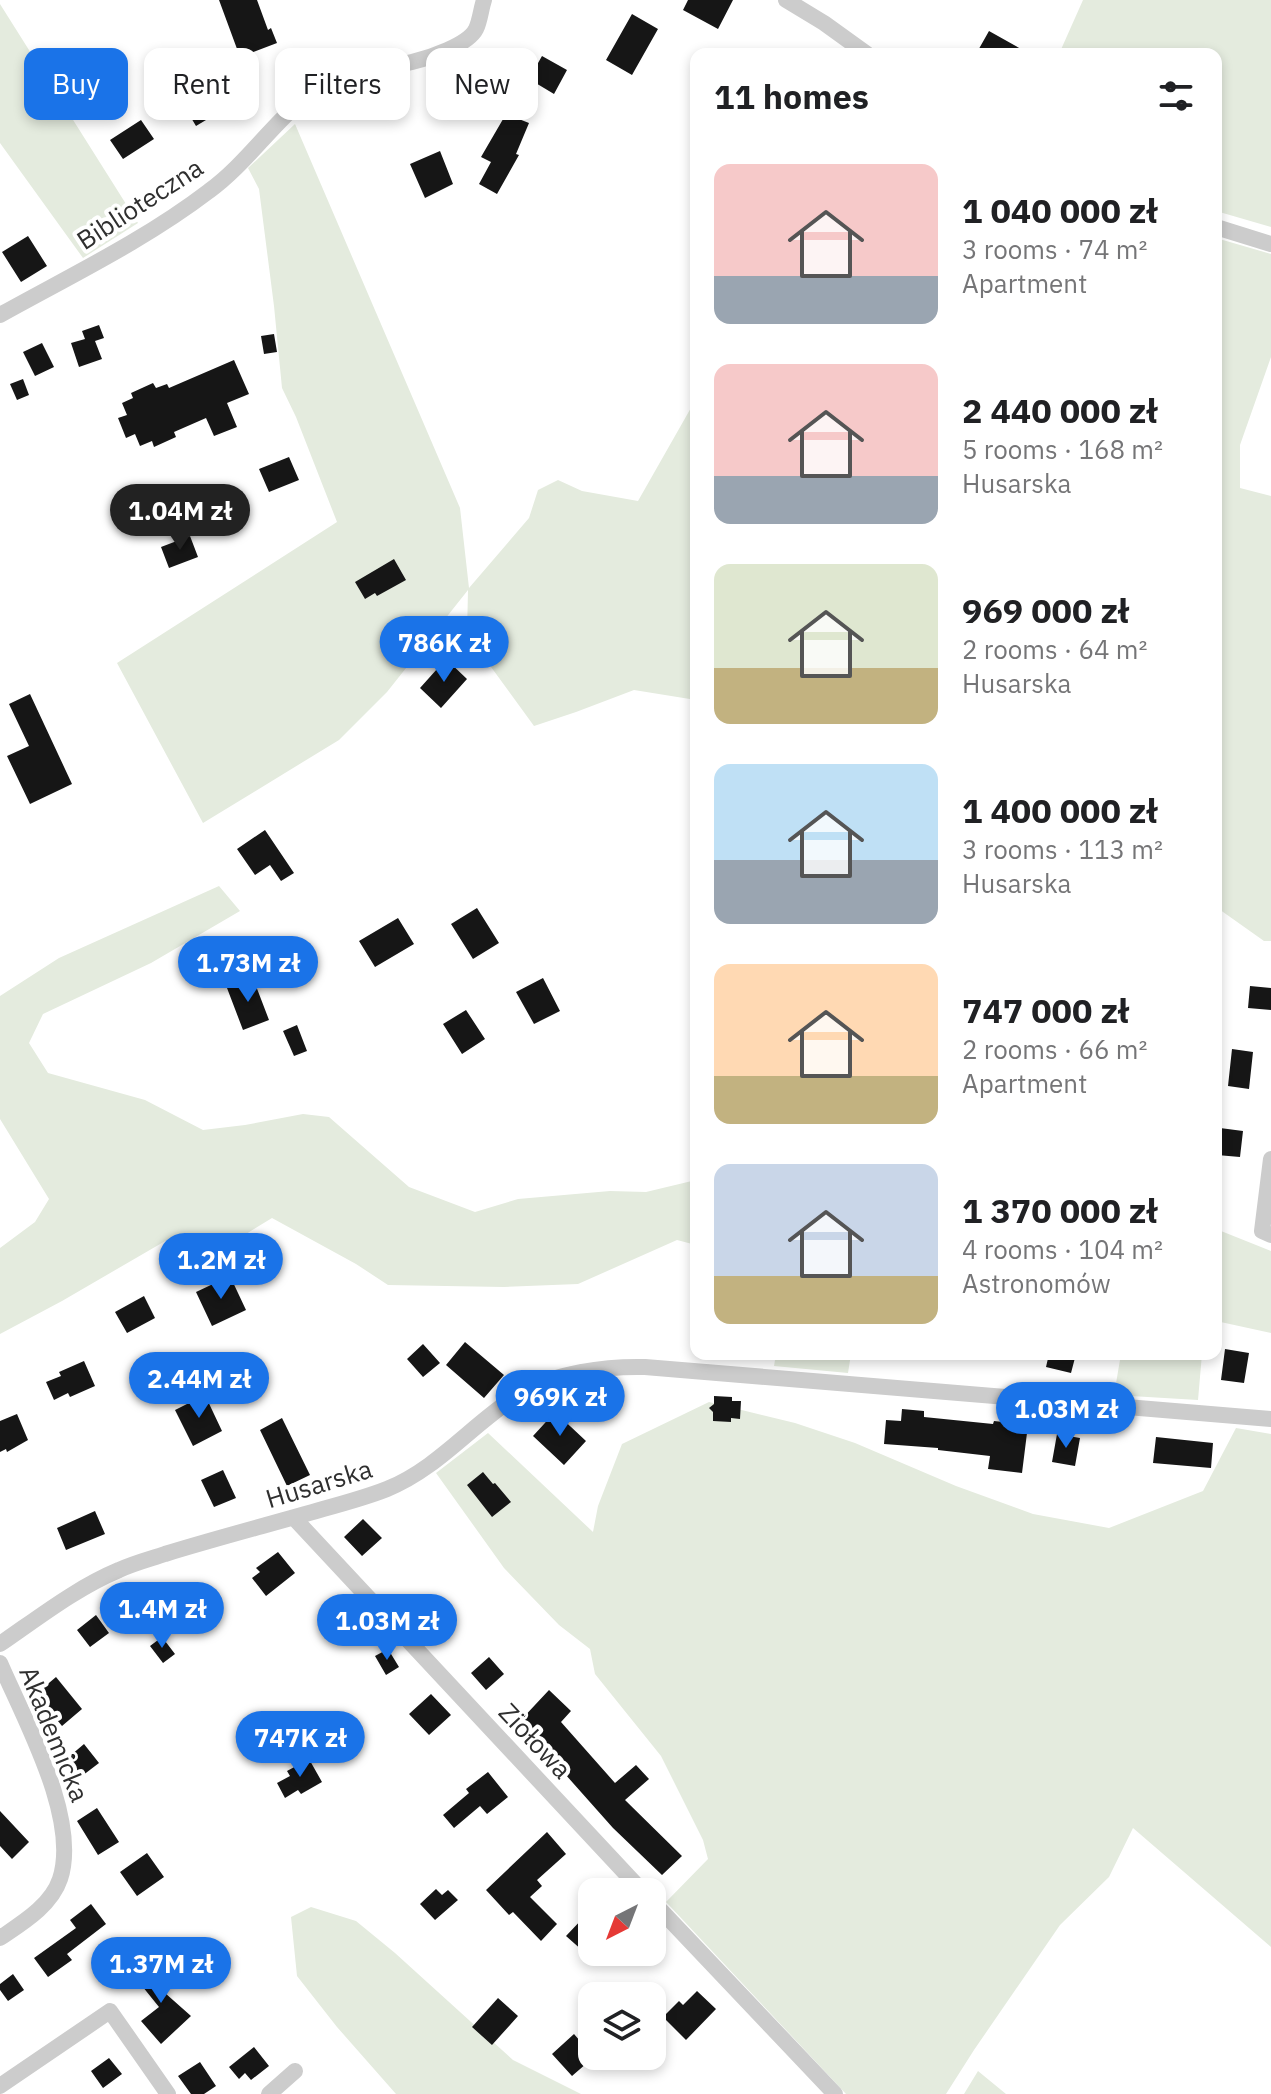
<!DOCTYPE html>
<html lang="en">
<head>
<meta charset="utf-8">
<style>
  body { margin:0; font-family:"IBM Plex Sans",sans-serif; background:#f6f6f6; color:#202124; height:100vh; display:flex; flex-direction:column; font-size:30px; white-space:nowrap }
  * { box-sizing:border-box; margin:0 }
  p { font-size:26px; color:#757577 }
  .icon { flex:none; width:44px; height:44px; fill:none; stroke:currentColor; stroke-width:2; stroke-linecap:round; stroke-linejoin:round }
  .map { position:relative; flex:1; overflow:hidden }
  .details { position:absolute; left:690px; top:48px; width:532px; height:1312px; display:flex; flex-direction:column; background:#fff; border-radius:16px; box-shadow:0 4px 12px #0003 }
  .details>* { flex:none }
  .banner { position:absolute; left:24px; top:48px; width:546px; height:72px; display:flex; gap:16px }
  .needle { width:52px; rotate:222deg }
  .tools { position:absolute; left:578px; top:1878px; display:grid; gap:16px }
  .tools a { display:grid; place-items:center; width:88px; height:88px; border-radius:16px; background:#fff; box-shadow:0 4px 12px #0003; font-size:40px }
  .price { position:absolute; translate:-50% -68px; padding:0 18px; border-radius:28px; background:#1a73e8; color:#fff; font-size:26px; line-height:52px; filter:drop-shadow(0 2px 4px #0008) }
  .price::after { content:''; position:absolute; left:50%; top:48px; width:24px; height:18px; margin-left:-12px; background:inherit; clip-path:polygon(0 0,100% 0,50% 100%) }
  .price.on { background:#222; color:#fff }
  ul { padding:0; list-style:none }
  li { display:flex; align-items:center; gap:24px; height:200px; padding:0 24px }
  li span { display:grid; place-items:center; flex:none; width:224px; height:160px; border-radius:16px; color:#555 }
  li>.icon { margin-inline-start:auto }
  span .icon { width:96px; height:96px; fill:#fffc; stroke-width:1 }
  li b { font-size:34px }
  h2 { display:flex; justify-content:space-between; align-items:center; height:96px; padding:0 24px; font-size:34px }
  .pill { padding:0 28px; border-radius:16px; background:#fff; box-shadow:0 4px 12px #0003; font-size:28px; line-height:72px }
  .pill.on { background:#1a73e8; color:#fff }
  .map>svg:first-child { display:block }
  .green { fill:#e4ebde }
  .building { fill:#161616 }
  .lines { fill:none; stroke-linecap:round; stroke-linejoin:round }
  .minor { stroke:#ccc; stroke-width:16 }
  .labels { text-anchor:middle; stroke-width:8; stroke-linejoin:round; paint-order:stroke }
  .street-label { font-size:26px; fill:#2f2f2f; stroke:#fff }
</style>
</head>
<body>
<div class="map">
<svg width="1271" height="2094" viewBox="0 0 1271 2094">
  <rect width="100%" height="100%" fill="#fff"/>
  <path class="green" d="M1083,0h188v227l-55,-16v-157h-157z
    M0,4l138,219 -55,35 -83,-115z
    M295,124l165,384 9,80 60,-70 9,-28 20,-10 24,11 56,10 58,-102v301l-62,-10 -58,22 -42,14 -67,-92 1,-44 -81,102 -48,48 -136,83 -86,-160 220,-141 -41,-105 -14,-29 -8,-82 -15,-117 -11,-21z
    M1216,238l55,16v103l-31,88v43l31,8v445h-7l-48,-34z
    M219,886l21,25 -89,52 -108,51 -14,29 19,30 97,27 58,30 42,-5 58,-11 26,3 80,70 66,25 43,-13 92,-8 36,1 50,-12v65l-19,-5 -99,44 -74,3 -116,-2 -32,-21 -84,-46 -26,16 -79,6 -105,61 -62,33v-86l35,-26 14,-23 -49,-80v-123l59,-38z
    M1216,1229l55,22v82l-55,-12z
    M776,1354h75l-3,19 -74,-7z
    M1121,1354h81l-4,46 -84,-5z
    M709,1402l86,21 60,20 101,43 77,28 76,14 94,-37 33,-63 35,6v513l-138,-119 -24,49 -49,48 -86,125 -28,44h-100l-180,-192 42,-43 -5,-19 -42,-84 -66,-82 -5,-25 -31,-24 -55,-57 -68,-95 52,-40 105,99 5,-26 24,-62z
    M311,1907l45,14 39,32 118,107 68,34h-185l-59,-67 -40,-51 -6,-59z
    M978,2071l28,23h-42z"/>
  <path class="building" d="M219,0h38l11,30 3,-2 6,15 -37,14z
    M688,0h45l-15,29 -35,-19z
    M632,14l26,15 -26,46 -26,-15z
    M989,31l41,23h-54z
    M542,56l25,14 -13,24 -25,-15z
    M201,69l25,39 -30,18 -24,-40z
    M506,114l23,9 -13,31 3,1 -22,39 -18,-10 12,-22 -10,-5z
    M141,120l13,19 -31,20 -13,-19z
    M440,151l13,33 -28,14 -15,-34z
    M28,236l19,30 -26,16 -19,-30z
    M99,325l5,13 -9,3 7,18 -23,8 -8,-24 14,-4 -3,-8z
    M274,334l3,18 -13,2 -3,-18z
    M42,343l12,24 -19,9 -12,-24z
    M234,360l15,34 -22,9 10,24 -23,9 -8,-18 -32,14 2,5 -22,10 -2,-6 -12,5 -5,-12 -9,4 -8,-20 9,-3 -5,-12 11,-5 -2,-5 22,-10 3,5 11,-4 2,4z
    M23,379l6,16 -12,5 -7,-16z
    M289,457l10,23 -30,12 -10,-23z
    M190,536l8,21 -29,11 -8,-21z
    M394,559l12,21 -29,16 -2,-3 -10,6 -10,-17z
    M446,659l21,20 -26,29 -21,-20z
    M30,694l42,90 -42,20 -23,-48 22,-10 -20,-42z
    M265,830l29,43 -13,8 -11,-16 -15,10 -18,-26z
    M477,908l22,35 -26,16 -22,-35z
    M398,918l16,26 -39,23 -16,-26z
    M253,978l16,42 -26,10 -16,-42z
    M543,978l17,33 -26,13 -18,-32z
    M1250,986l21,2v22l-23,-2z
    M466,1010l19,29 -23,15 -19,-30z
    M297,1025l10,26 -13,5 -11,-25z
    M1232,1049l21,3 -4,37 -21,-3z
    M1220,1128l23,3 -3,26 -23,-2z
    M230,1276l16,34 -34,16 -16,-34z
    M144,1296l11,22 -28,15 -12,-21z
    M465,1342l39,33 -20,23 -38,-33z
    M423,1344l17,19 -17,14 -16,-18z
    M1225,1349l24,4 -5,30 -23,-3z
    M1049,1354h27l-5,19 -25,-6z
    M84,1361l11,25 -25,11 -2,-4 -14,7 -8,-18 15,-6 -2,-4z
    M205,1395l17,36 -29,15 -18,-36z
    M714,1396l18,1v4h9l-1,18 -9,-1v4l-18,-1v-9l-4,-4 5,-4z
    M902,1409l22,2v6l69,7 1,-3 34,4 -6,48 -34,-4 2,-13 -52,-6v-2l-54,-4 2,-24 15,1z
    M555,1412l31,29 -22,24 -31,-29z
    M17,1414l11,26 -21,12 -1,-3 -6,3v-31z
    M282,1418l28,57 -23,11 -27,-56z
    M1057,1434l23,4 -5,28 -23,-4z
    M1156,1437l57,6 -2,25 -58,-5z
    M223,1470l13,28 -22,9 -13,-27z
    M483,1472l10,12 2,-1 16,19 -19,15 -25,-32z
    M95,1511l10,23 -39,16 -9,-22z
    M363,1519l19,19 -20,18 -18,-19z
    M278,1552l17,21 -29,23 -14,-18 8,-6 -4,-4z
    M144,1587l13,18 -19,13 -12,-18z
    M96,1615l13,18 -19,14 -13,-17z
    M162,1637l13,17 -12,9 -13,-17z
    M388,1649l11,18 -13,8 -11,-19z
    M489,1657l15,17 -18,16 -15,-17z
    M56,1677l26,32 -20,17 -26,-32z
    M549,1690l22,21 -10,11 54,61 21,-18 13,14 -24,21 57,56 -20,19 -49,-47 -64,-72 4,-3 -33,-32z
    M431,1694l20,21 -22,20 -20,-21z
    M84,1744l15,19 -21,16 -14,-18z
    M309,1759l13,23 -21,12 -3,-4 -13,8 -8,-15 13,-7 -3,-5z
    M488,1772l20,25 -21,17 -7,-8 -26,22 -11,-13 26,-22 -3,-4z
    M97,1808l22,34 -21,13 -21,-34z
    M0,1811l29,31 -17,17 -12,-13z
    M547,1832l19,22 -29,26 5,6 -12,11 27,27 -16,17 -28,-29 -4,3 -23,-25z
    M147,1853l17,24 -27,19 -17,-24z
    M436,1889l6,6 6,-5 10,10 -23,20 -15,-16z
    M91,1904l15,20 -39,30 5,6 -24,17 -14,-19 42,-30 -6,-8z
    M584,1917l8,8v34l-26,-23z
    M158,1961l11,13 -13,11 35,31 -30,28 -20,-23 18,-14 -25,-31 6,-6 4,4z
    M13,1974l11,16 -16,11 -8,-11v-6z
    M697,1991l19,18 -30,31 -23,-23 16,-16 4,4z
    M498,1998l20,18 -26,29 -20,-18z
    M574,2034l13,15 -7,6 7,8 -15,13 -20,-22z
    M254,2047l15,19 -18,14 -6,-7 -6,6 -10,-12z
    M109,2058l13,16 -19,14 -12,-17z
    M200,2062l16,24 -12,8h-13l-13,-18z"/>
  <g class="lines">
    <path class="minor" d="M786,0l38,23 43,31
      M1216,227l55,17
      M0,315c70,-39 145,-75 209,-124 44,-32 73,-84 121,-110 26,-15 54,-12 82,-19 17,-4 56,-17 64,-33 4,-8 5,-20 8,-29
      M1271,1159l-9,72 9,4
      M294,1518l349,374
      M0,1644c38,-26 76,-56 119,-74 15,-7 31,-11 46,-16 52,-16 106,-30 158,-45 22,-6 44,-12 64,-20 52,-21 87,-67 134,-96 33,-20 85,-27 124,-26l626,52
      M0,1663c24,56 80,156 60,216 -9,27 -38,44 -60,59
      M652,1901l183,193
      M0,2086l110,-75 58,83
      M269,2094l26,-23"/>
  </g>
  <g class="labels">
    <g class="street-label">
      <text transform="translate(140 204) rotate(-33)" y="9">Biblioteczna</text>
      <text transform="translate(319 1484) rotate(-17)" y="9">Husarska</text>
      <text transform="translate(54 1734) rotate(68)" y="9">Akademicka</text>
      <text transform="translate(535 1741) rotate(47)" y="9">Ziołowa</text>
    </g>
  </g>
</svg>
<div class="tools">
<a><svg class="needle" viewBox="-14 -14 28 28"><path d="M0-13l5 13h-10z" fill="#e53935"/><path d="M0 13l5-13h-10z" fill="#757577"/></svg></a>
<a><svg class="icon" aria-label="layers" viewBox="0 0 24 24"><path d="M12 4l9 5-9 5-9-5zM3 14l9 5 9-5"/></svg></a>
</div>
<b class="price on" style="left:180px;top:552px">1.04M zł</b>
<b class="price" style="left:444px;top:684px">786K zł</b>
<b class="price" style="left:248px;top:1004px">1.73M zł</b>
<b class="price" style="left:221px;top:1301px">1.2M zł</b>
<b class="price" style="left:199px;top:1420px">2.44M zł</b>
<b class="price" style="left:560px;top:1438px">969K zł</b>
<b class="price" style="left:1066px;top:1450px">1.03M zł</b>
<b class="price" style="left:162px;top:1650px">1.4M zł</b>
<b class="price" style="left:387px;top:1662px">1.03M zł</b>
<b class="price" style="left:300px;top:1779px">747K zł</b>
<b class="price" style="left:161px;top:2005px">1.37M zł</b>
<div class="banner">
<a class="pill on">Buy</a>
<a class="pill">Rent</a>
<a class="pill">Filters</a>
<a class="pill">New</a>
</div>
<section class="details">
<h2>11 homes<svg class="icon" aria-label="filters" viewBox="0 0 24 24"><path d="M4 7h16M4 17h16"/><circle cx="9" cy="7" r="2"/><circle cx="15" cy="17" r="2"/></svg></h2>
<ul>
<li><span style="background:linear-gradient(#f6c9c9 70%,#9aa5b1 0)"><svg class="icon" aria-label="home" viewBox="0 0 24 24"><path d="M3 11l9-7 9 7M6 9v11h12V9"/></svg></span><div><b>1 040 000 zł</b><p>3 rooms · 74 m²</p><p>Apartment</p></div></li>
<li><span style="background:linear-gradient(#f6c9c9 70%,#9aa5b1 0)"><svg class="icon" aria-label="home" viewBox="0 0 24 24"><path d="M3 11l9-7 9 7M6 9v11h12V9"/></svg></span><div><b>2 440 000 zł</b><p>5 rooms · 168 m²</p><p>Husarska</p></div></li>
<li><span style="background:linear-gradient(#dfe7d0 65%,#c2b280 0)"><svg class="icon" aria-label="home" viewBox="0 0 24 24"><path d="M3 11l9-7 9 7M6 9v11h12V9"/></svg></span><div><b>969 000 zł</b><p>2 rooms · 64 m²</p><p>Husarska</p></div></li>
<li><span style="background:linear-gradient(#bfe0f5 60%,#9aa5b1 0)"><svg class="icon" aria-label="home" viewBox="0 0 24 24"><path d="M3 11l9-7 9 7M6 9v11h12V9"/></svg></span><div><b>1 400 000 zł</b><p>3 rooms · 113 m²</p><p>Husarska</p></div></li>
<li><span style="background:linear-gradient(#ffd9b3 70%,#c2b280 0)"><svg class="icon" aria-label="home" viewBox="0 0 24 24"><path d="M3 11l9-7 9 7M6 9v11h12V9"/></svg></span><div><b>747 000 zł</b><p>2 rooms · 66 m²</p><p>Apartment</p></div></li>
<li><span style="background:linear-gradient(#c9d6e8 70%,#c2b280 0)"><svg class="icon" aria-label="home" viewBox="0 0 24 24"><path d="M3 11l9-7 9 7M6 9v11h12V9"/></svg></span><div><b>1 370 000 zł</b><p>4 rooms · 104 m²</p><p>Astronomów</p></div></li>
</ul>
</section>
</div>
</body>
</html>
